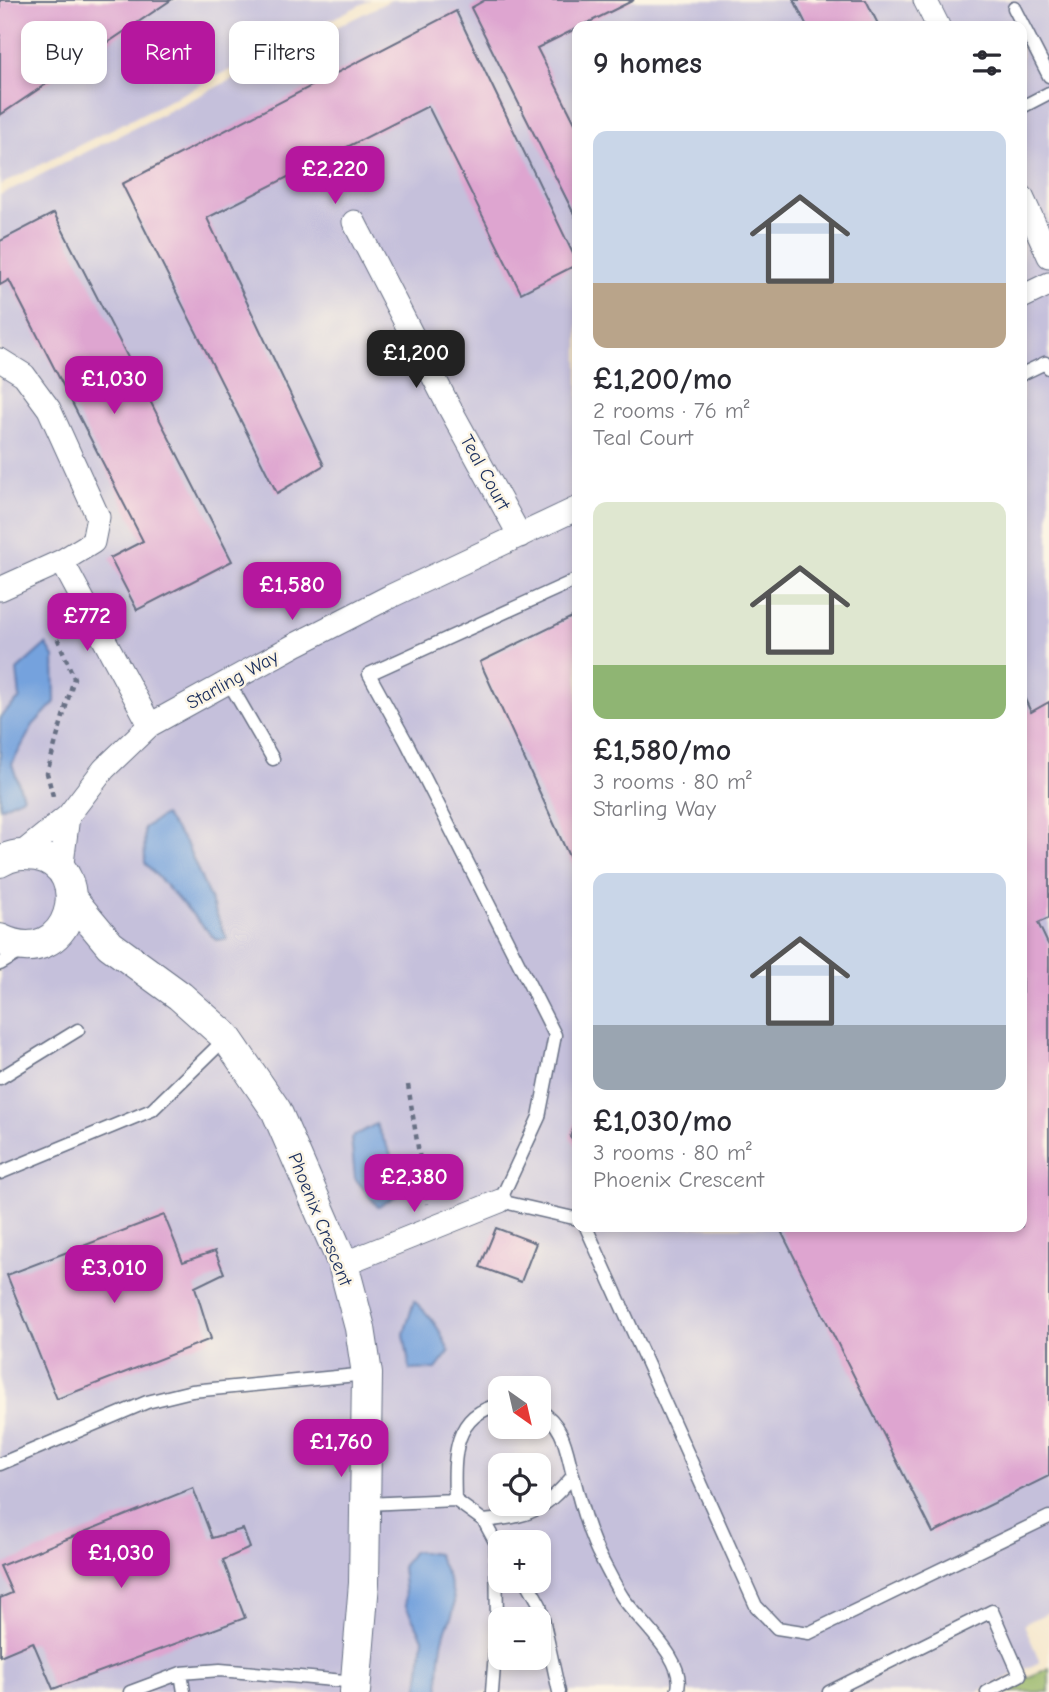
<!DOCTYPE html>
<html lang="en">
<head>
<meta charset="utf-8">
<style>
  body { margin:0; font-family:"Comic Neue",sans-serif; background:#f7f7f7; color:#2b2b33; height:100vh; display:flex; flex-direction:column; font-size:26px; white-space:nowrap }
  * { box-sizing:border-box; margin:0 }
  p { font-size:23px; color:#7c7c81 }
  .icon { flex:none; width:38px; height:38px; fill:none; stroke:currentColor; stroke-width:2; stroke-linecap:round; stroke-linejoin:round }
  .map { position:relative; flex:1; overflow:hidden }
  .drawer { position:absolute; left:572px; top:21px; width:455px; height:1211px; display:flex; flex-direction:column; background:#fff; border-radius:14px; box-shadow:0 4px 10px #0003 }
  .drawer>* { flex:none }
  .guide { position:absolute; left:21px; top:21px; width:446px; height:63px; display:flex; gap:14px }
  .needle { width:46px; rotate:146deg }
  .controls { position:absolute; left:488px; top:1376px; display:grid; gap:14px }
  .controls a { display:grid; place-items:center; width:63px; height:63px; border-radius:14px; background:#fff; box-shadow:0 4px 10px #0003; font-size:35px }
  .price { position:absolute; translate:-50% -60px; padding:0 16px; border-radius:14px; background:#b5179e; color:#fff; font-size:23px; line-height:46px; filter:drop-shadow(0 2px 4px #0008) }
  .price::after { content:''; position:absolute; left:50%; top:42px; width:21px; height:16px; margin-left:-10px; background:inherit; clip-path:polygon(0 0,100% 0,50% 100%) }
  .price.selected { background:#222; color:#fff }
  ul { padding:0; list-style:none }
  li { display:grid; align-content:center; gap:14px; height:371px; padding:0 21px }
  li span { display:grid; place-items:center; height:217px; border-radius:14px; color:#555 }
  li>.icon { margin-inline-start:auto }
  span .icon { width:126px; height:126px; fill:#fffc; stroke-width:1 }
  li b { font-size:30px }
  h2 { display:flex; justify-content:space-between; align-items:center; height:84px; padding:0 21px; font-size:30px }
  .chip { padding:0 24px; border-radius:14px; background:#fff; box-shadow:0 4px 10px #0003; font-size:24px; line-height:63px }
  .chip.selected { background:#b5179e; color:#fff }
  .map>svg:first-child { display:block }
  .industrial { fill:#c5c0db; fill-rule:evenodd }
  .forest { fill:#96b668; stroke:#587263; stroke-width:2 }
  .water { fill:#74a2dd; stroke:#48689e; stroke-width:2 }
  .building { fill:#dea5d0 }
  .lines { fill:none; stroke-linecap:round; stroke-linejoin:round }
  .service-casing { stroke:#676f84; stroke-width:15 }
  .minor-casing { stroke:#676f84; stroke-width:25 }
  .tertiary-casing { stroke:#676f84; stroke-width:32 }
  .path { stroke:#676f84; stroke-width:4.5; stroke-dasharray:5 5; stroke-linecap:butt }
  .service { stroke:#fff; stroke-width:12 }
  .minor { stroke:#fff; stroke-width:23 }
  .tertiary { stroke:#fff; stroke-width:30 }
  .labels { text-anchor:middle; stroke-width:5; stroke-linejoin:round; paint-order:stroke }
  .street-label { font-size:19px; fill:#1b2f5e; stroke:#fcf5e5 }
</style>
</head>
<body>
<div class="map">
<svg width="1049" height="1692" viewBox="0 0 1049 1692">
  <rect width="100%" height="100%" fill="#fcf5e5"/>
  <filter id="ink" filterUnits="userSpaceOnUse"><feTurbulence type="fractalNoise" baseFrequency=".0143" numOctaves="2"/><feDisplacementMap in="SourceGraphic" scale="14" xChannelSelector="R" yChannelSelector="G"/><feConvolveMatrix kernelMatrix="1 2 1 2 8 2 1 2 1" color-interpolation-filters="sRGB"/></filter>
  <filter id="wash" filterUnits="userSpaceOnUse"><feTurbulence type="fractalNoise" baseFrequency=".00686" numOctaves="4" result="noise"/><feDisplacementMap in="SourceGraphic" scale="28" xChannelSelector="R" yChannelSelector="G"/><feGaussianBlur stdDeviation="1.57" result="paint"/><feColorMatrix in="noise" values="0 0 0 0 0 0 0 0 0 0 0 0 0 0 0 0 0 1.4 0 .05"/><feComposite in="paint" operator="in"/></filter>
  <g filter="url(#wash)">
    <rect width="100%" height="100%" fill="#f5e7cc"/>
    <path class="industrial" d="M0,0h370l-370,185z
      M391,0h658v1612l-25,12 16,38 -63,30h-977v-1497zM578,26h444v1201h-444zM500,1388h39v38h-39zM500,1465h39v38h-39zM500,1542h39v38h-39zM500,1619h39v38h-39z"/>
    <path class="forest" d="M1049,1668v24h-54z"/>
    <path class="water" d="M46,644l8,13 1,45 -22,23 -21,39 11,33 -23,11v-91l20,-19 -3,-28z
      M164,815l23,30 40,94 -11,1 -71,-77 -1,-35z
      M376,1124l16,33 10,35 -24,15 -23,-29 -4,-40z
      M414,1301c17,15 27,29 35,51l-13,17 -26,1 -6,-36z
      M413,1551l24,3c7,15 15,30 17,47 1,12 -5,20 -9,31 -6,20 -7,39 -5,60h-22l5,-54 -17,-32 -4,-39z"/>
    <g id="blocks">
      <path class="building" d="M0,0h171l-171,115z
        M485,0h149l-97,48 41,81v93l-107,-214z
        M794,0h72l13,26h-72z
        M456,11l122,253 -57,29 -93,-187 -221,112 117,247 -47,28 -155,-309z
        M54,213l178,348 -95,49 -27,-52 33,-17 -134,-261 -9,5v-44z
        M578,614v262l-98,-214z
        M1022,693l9,19 18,-10v216l-11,5 11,23v530l-116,57 -154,-306h243z
        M577,1118l1,1v29l-8,-11z
        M164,1215l19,47 32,-11 9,22 -29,14 16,52 -154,60 -50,-124z
        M496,1228l40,15 -15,39 -41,-15z
        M193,1488l19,50 31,-9 7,19 -27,12 22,58 -192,71 -20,-47 -33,14v-58l12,-5 -12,-27z"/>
    </g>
  </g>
  <g filter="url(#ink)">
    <use href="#blocks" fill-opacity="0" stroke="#676f84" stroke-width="2"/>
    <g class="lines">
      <defs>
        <path id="service" d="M1014,8l35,68
          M1022,107l27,-14
          M1022,374l23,-11 4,5
          M578,579l-209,95 38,69 148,292 -16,82 -39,84 78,18
          M228,681l45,78
          M0,964l24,-14
          M0,1078l78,-48
          M0,1173l152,-63 74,-72
          M586,1227l170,379 21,22 32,5 240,-116
          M539,1410c27,16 27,42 35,69 7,27 15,57 28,81 7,13 13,26 21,38 16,23 66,64 54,94
          M0,1464l147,-62 45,-11 175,-17
          M455,1500c-1,-39 -4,-86 45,-95
          M366,1504l89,-4 29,21 16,30
          M484,1521c47,-5 58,-9 89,-45
          M526,1580l14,25 19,87
          M181,1673l3,19
          M130,1692l51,-19 39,-3 136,12
          M492,1692l5,-66 -1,-80
          M829,1692l163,-81 28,64 -33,17"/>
        <path id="minor" d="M925,0l13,26
          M1022,197l27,59
          M354,222l94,183 72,131
          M1022,297l27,-13
          M0,360l24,15 25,34 49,108 -5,25 -31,19 -62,28
          M62,561l88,164
          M21,854l47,-38 36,-47 46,-44 147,-81 92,-47 189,-89
          M61,871l7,-55
          M343,1264l157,-63"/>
        <path id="tertiary" d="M0,862c12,-8 23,-8 37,-6 60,11 35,118 -37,83
          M71,898l39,47 70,51 46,41 50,73 67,154 17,64 7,46 -3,209 -9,109"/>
      </defs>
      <use href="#service" class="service-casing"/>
      <use href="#minor" class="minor-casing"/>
      <use href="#tertiary" class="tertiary-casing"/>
      <path class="path" d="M53,796l-6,-23 27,-95 -20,-48 15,-7
        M408,1085l19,119"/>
      <use href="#service" class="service"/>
      <use href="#minor" class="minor"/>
      <use href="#tertiary" class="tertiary"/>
    </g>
  </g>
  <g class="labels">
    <g class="street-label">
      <text transform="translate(486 472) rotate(61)" y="7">Teal Court</text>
      <text transform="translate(232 679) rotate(-29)" y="7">Starling Way</text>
      <text transform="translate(321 1219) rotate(68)" y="7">Phoenix Crescent</text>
    </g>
  </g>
</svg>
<div class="controls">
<a><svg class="needle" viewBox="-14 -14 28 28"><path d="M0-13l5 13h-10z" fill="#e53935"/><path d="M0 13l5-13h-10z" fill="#7c7c81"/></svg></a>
<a><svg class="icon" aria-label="locate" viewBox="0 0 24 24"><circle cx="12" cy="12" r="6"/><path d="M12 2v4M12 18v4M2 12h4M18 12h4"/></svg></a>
<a>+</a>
<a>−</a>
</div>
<b class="price" style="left:335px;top:206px">£2,220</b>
<b class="price selected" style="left:416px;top:390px">£1,200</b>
<b class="price" style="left:114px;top:416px">£1,030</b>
<b class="price" style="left:292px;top:622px">£1,580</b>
<b class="price" style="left:87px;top:653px">£772</b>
<b class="price" style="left:414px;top:1214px">£2,380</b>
<b class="price" style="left:114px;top:1305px">£3,010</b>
<b class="price" style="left:341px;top:1479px">£1,760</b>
<b class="price" style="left:121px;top:1590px">£1,030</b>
<div class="guide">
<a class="chip">Buy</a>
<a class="chip selected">Rent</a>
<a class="chip">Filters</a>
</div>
<section class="drawer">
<h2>9 homes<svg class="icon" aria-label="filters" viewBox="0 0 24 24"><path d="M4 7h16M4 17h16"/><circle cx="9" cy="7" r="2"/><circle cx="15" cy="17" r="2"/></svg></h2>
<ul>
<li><span style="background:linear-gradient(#c9d6e8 70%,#b9a48a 0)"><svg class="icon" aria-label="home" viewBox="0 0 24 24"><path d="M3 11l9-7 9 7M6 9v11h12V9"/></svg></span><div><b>£1,200/mo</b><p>2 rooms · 76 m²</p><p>Teal Court</p></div></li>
<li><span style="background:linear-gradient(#dfe7d0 75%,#8fb573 0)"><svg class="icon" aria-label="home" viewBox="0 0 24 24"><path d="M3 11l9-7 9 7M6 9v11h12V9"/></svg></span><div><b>£1,580/mo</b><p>3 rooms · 80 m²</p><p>Starling Way</p></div></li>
<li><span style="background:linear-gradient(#c9d6e8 70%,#9aa5b1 0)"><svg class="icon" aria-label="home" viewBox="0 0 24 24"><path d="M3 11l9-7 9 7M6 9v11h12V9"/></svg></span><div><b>£1,030/mo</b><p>3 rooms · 80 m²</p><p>Phoenix Crescent</p></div></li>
</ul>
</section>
</div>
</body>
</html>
